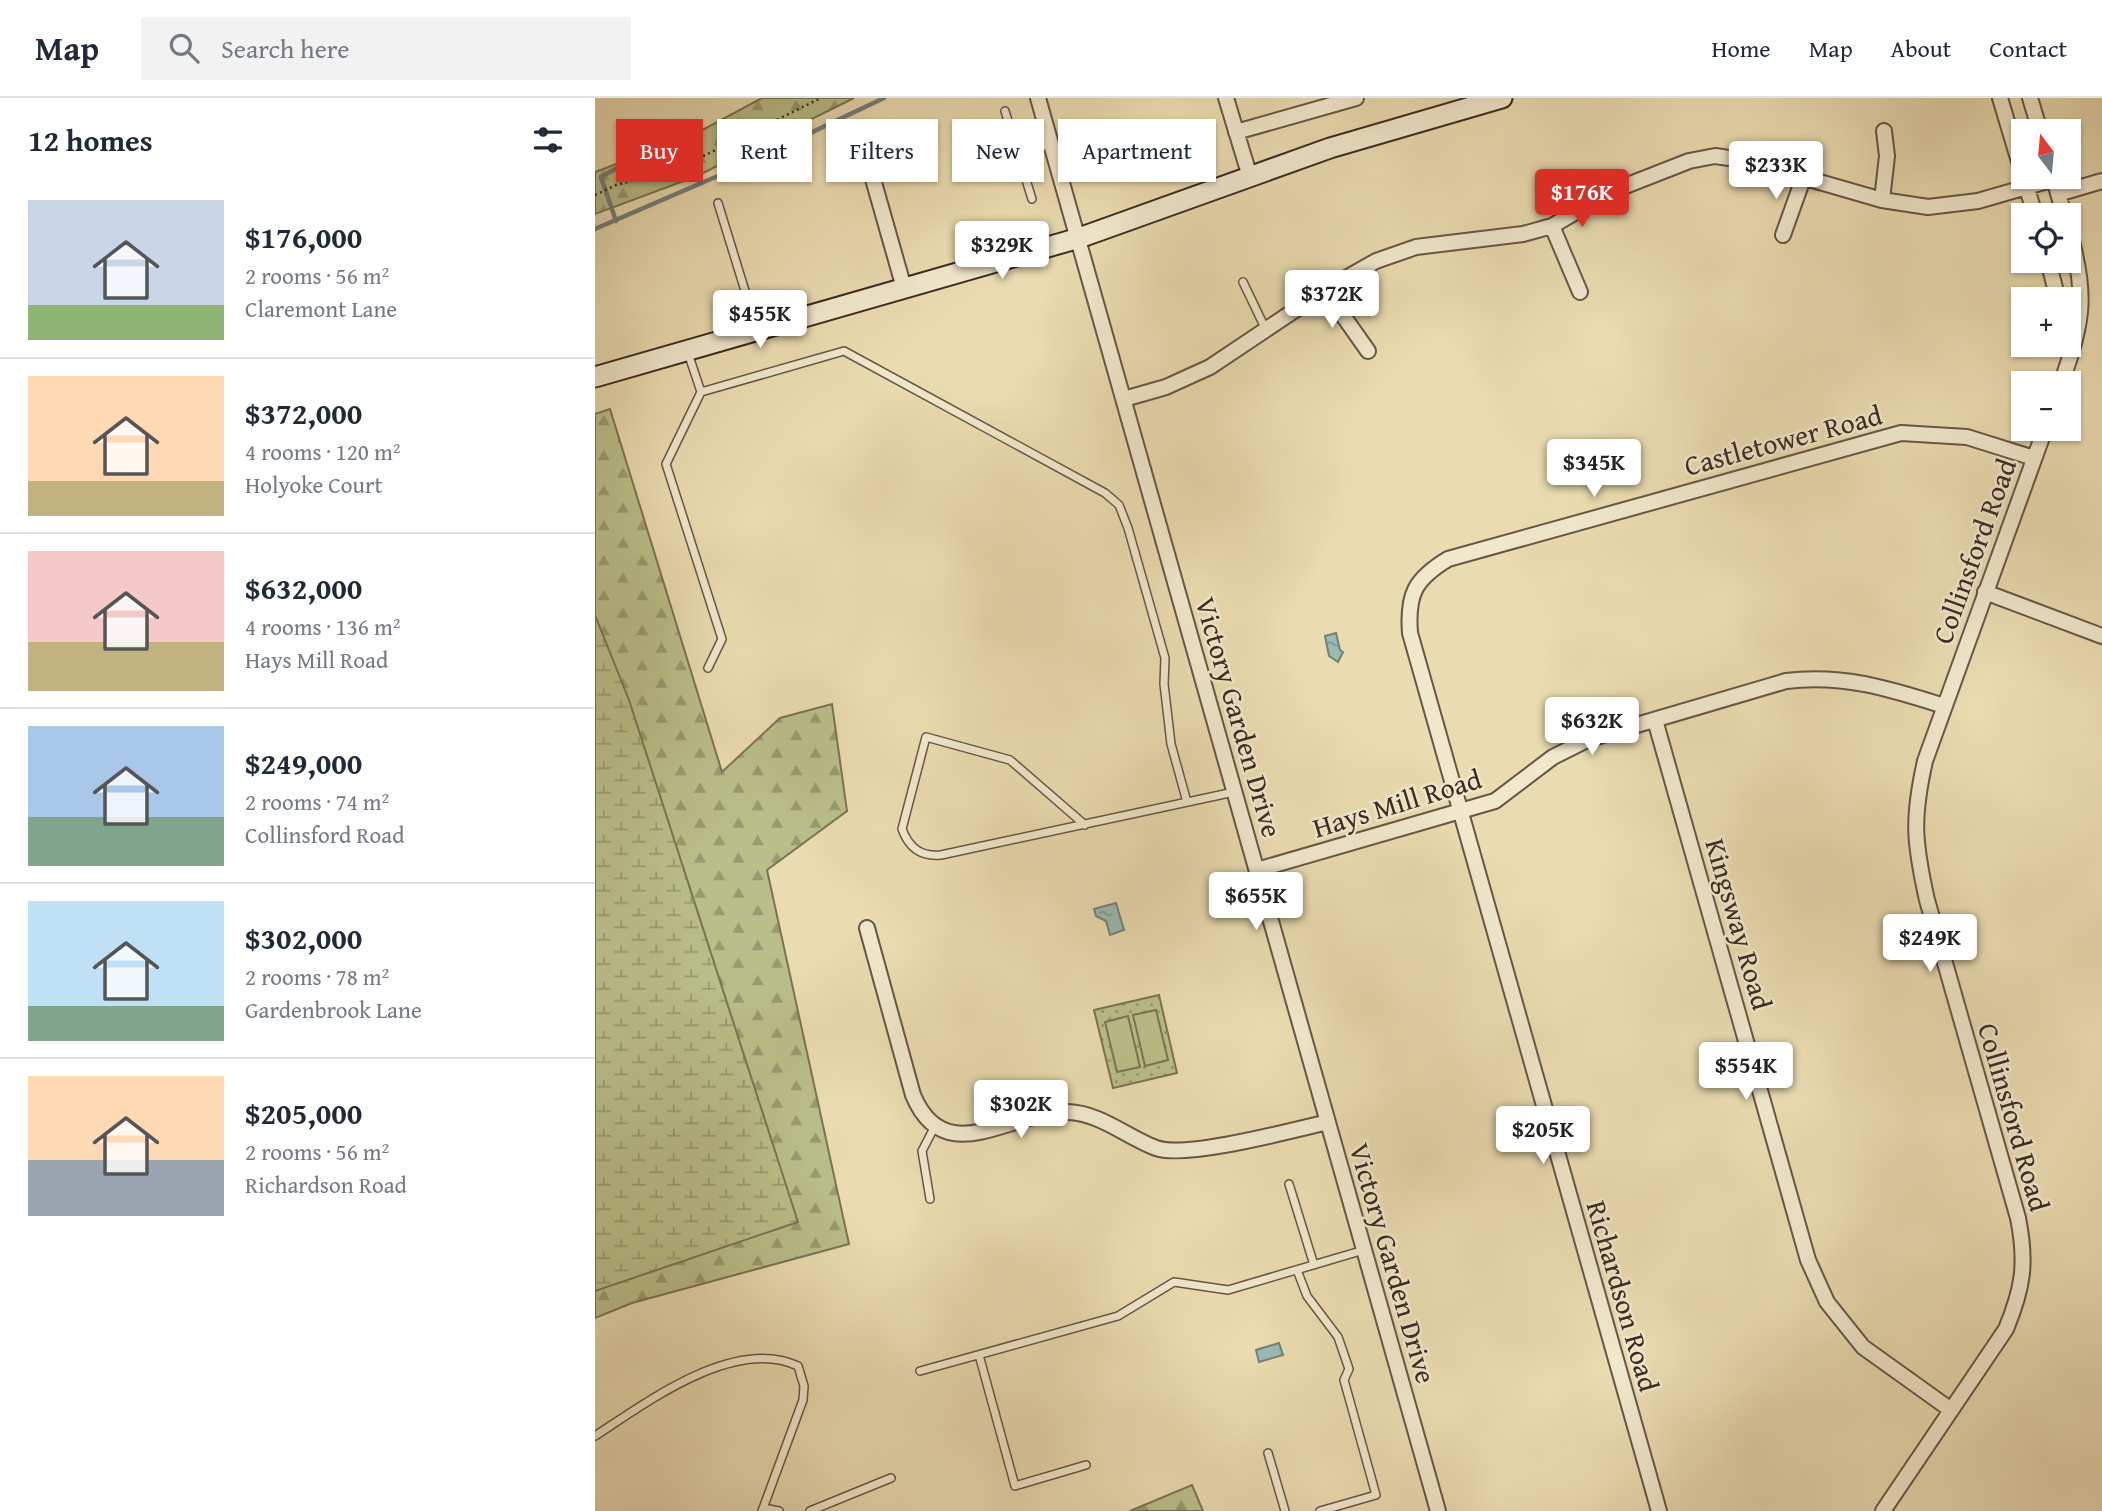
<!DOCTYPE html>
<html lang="en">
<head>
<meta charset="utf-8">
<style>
  body { margin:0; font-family:"Gentium Book Plus",serif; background:#f2f2f3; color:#1f2937; height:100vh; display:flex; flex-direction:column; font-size:26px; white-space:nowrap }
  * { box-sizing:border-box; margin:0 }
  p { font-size:23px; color:#747a83 }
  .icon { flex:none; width:38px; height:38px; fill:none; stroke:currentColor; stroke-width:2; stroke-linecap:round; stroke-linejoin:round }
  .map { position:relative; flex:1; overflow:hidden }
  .panel { display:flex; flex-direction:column; background:#fff; width:595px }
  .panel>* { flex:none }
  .top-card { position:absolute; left:21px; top:21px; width:665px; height:63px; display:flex; gap:14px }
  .needle { width:46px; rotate:344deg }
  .buttons { position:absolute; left:1416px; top:21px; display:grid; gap:14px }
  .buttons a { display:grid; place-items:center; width:70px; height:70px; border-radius:0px; background:#fff; box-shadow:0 2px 5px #0004; font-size:35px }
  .price { position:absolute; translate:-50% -60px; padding:0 16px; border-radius:7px; background:#fff; color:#222; font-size:23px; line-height:46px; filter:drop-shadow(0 2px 4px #0008) }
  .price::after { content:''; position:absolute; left:50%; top:42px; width:21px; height:16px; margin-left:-10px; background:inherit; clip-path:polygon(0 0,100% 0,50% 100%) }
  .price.current { background:#d93025; color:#fff }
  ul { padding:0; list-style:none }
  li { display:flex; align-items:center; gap:21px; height:175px; padding:0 28px }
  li+li { border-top:2px solid #e0e1e3 }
  li span { display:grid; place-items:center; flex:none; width:196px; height:140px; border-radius:0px; color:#555 }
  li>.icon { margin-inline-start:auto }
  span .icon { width:84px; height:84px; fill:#fffc; stroke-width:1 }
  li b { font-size:30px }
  h2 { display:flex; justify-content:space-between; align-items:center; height:84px; padding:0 28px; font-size:30px }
  .chip { padding:0 24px; border-radius:0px; background:#fff; box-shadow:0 2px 5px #0004; font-size:24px; line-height:63px }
  .chip.current { background:#d93025; color:#fff }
  header { display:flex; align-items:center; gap:42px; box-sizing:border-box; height:98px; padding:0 35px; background:#fff; border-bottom:2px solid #e0e1e3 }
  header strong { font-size:33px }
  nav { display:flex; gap:38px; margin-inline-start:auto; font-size:24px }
  .search { width:490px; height:63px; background:#f2f2f3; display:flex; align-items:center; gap:18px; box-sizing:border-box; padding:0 24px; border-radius:0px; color:#747a83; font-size:26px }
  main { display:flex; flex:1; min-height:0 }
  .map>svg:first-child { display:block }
  .forest { fill:url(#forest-firs); stroke:#7a7456; stroke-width:2 }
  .wetland { fill:url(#wetland-marsh); stroke:#7a7456; stroke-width:2 }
  .park { fill:url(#park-dots); stroke:#7a7456; stroke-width:2 }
  .pitch { fill:#babf89; stroke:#7a7456; stroke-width:2 }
  .water { fill:url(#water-ripples); stroke:#74807a; stroke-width:2 }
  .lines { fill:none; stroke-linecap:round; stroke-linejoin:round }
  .stream { stroke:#74807a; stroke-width:4.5 }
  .service-casing { stroke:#675646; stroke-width:10 }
  .minor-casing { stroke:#675646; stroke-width:18 }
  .secondary-casing { stroke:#3b2a23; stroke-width:23 }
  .path { stroke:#3b2a23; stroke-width:2.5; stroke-dasharray:2 3.5; stroke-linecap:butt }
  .service { stroke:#f1e8cc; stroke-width:7 }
  .minor { stroke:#f1e8cc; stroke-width:14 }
  .secondary { stroke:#f1e8cc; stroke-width:19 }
  .labels { text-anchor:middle; stroke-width:5; stroke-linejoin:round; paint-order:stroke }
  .street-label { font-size:28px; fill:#3b2a23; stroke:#f1e8cc }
</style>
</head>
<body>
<header>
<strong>Map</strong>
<div class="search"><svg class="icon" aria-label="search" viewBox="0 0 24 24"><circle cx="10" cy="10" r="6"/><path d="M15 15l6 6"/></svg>Search here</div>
<nav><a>Home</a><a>Map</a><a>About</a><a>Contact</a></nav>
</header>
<main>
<section class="panel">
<h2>12 homes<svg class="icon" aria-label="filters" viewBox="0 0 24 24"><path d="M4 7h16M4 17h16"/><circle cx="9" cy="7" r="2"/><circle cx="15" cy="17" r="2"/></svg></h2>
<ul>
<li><span style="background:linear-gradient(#c9d6e8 75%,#8fb573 0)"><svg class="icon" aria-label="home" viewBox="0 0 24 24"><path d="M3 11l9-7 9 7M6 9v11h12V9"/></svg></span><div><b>$176,000</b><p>2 rooms · 56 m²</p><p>Claremont Lane</p></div></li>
<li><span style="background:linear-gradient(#ffd9b3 75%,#c2b280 0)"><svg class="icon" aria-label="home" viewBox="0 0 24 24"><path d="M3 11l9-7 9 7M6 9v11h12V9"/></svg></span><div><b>$372,000</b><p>4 rooms · 120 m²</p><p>Holyoke Court</p></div></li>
<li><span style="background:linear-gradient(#f6c9c9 65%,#c2b280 0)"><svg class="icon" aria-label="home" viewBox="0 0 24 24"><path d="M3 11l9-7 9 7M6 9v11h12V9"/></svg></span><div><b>$632,000</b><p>4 rooms · 136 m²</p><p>Hays Mill Road</p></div></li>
<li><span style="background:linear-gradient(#a9c7e8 65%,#7fa58c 0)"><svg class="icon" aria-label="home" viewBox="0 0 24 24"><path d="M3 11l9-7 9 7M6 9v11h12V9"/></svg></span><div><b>$249,000</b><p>2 rooms · 74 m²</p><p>Collinsford Road</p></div></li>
<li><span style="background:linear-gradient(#bfe0f5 75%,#7fa58c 0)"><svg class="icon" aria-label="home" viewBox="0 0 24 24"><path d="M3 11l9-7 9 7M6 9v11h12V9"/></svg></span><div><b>$302,000</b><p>2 rooms · 78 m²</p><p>Gardenbrook Lane</p></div></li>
<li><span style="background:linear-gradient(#ffd9b3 60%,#9aa5b1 0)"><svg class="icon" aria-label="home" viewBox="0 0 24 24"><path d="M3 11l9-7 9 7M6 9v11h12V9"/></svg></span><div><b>$205,000</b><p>2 rooms · 56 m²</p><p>Richardson Road</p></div></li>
</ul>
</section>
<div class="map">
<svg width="1507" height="1413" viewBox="0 0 1507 1413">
  <defs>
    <pattern id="forest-firs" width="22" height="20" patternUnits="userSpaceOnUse" patternTransform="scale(1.75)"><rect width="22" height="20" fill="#babf89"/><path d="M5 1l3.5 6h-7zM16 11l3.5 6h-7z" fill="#989b70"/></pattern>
    <pattern id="wetland-marsh" width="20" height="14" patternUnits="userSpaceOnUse" patternTransform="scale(1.75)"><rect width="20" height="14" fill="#babf89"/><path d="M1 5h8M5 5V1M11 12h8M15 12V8" fill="none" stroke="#989b70"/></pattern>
    <pattern id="park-dots" width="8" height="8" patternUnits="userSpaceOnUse" patternTransform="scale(1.75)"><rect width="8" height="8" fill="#babf89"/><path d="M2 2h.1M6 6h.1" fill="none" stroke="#989b70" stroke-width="1.8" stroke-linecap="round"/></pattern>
    <pattern id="water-ripples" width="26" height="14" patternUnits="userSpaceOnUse" patternTransform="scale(1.75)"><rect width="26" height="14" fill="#9abab4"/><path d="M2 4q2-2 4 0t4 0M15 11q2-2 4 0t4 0" fill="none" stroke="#7f9792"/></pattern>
  </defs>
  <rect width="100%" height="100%" fill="#eadcb0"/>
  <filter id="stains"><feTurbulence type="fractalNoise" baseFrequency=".00286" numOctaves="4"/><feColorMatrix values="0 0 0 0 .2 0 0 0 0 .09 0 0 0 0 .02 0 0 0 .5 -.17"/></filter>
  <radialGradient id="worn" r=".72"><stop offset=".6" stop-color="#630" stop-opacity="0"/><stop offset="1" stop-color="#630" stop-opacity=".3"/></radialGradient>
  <path class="forest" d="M167,0h92l-157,78 -102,38v-42l98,-37z
    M15,311l112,363 58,-54 52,-14 15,107 -80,59 82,374 -217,59 -37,15v-904z
    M597,1387l11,26h-73z"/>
  <path class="wetland" d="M0,517l34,85 169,522 -203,69z"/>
  <path class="park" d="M564,897l18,78 -64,15 -19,-78z"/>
  <path class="pitch" d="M561,912l12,50 -23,6 -12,-51z
    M533,918l12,51 -23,5 -12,-50z"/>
  <path class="water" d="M741,535l4,17 3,2 -5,10 -9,-6 -4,-20z
    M521,805l8,27 -14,5 -4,-14 -10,-5 -2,-7z
    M684,1245l4,12 -24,7 -3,-12z"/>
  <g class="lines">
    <path class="stream" d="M20,71l-14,8 15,44
      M0,131l146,-63 143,-68"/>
    <defs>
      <path id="service" d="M410,13l13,43 33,-10
        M423,56l14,45
        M123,105l39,127
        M648,184l23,48
        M93,255l13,39
        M113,570l14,-29 -56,-175 35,-72 143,-41 261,142 14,12 9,23 37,130 -1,26 7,60 16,58
        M490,727l-75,-65 -84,-23 -24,92c7,19 19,28 39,26l293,-63
        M694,1086l25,81
        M335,1101l-8,-48 13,-25
        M702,1172l10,26 31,41 11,32 -5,11 32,115 -56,16
        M384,1257l36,131 71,-21
        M325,1273l198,-55 56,-34 54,8 136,-40
        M0,1338c52,-34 140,-100 203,-70l6,20 -1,14 -41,111
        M673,1355l17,58
        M168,1410l16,3
        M215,1413l81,-33"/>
      <path id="minor" d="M443,0l400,1413
        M631,0l24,79
        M1405,0l23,77
        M1435,0l10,33
        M641,34l120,-34
        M268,46l41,144
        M1429,80l11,37
        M1461,88l8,29
        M1463,96l44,-13
        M1287,102l5,-44 -3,-25
        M957,128l28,66
        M1188,137l20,-56
        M1453,163l10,38
        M730,192l43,61
        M1466,285c23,-61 26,-90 8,-153
        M529,301l42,-12 44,-20 115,-77 51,-29 40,-14 107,-13 29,-8 58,-34 79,-31 26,-5 28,4 139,40 46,7 50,-6 76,-22
        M1390,494l117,44
        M1060,622l153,540 19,42 36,45 88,63
        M662,772l238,-69 58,-44 36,-18 197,-58c58,-7 104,8 158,25
        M272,830l46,167c32,77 98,15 155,17 32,1 59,25 88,36 30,11 137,-18 172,-26
        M1064,1413l-249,-878c-3,-39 5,-54 38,-74l453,-126 66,4 67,21
        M1288,1413l123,-182c17,-41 21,-66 12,-111l-91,-318c-13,-58 -15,-81 -2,-139l120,-332"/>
      <path id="secondary" d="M0,279l484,-139 251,-90 172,-50"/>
    </defs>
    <use href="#service" class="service-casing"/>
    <use href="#minor" class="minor-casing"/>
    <use href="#secondary" class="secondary-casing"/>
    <path class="path" d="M0,97l21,-10 59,-15 146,-72"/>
    <use href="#service" class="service"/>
    <use href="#minor" class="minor"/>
    <use href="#secondary" class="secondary"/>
  </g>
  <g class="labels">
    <g class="street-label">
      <text transform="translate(1188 342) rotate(-15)" y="10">Castletower Road</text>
      <text transform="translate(1379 453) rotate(-70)" y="10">Collinsford Road</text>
      <text transform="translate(644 619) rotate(74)" y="10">Victory Garden Drive</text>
      <text transform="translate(802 705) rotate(-17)" y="10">Hays Mill Road</text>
      <text transform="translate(1144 826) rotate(74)" y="10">Kingsway Road</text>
      <text transform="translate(1419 1019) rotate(74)" y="10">Collinsford Road</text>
      <text transform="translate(798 1165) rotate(74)" y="10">Victory Garden Drive</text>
      <text transform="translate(1028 1198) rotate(74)" y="10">Richardson Road</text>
    </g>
  </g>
  <rect width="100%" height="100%" filter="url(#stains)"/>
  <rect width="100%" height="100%" fill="url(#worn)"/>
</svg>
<div class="buttons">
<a><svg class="needle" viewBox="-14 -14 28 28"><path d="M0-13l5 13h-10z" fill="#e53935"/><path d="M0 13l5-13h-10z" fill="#747a83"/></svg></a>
<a><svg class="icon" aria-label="locate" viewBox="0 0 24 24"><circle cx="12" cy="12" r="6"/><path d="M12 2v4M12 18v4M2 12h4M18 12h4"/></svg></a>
<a>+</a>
<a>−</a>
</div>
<b class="price" style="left:1181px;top:103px">$233K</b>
<b class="price current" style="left:987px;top:131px">$176K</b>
<b class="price" style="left:407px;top:183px">$329K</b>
<b class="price" style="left:737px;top:232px">$372K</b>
<b class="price" style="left:165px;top:252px">$455K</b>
<b class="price" style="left:999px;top:401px">$345K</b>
<b class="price" style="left:997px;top:659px">$632K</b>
<b class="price" style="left:661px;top:834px">$655K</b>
<b class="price" style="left:1335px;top:876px">$249K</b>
<b class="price" style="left:1151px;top:1004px">$554K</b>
<b class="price" style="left:426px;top:1042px">$302K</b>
<b class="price" style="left:948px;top:1068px">$205K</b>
<div class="top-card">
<a class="chip current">Buy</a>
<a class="chip">Rent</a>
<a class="chip">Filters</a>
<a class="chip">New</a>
<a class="chip">Apartment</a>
</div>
</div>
</main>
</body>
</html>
